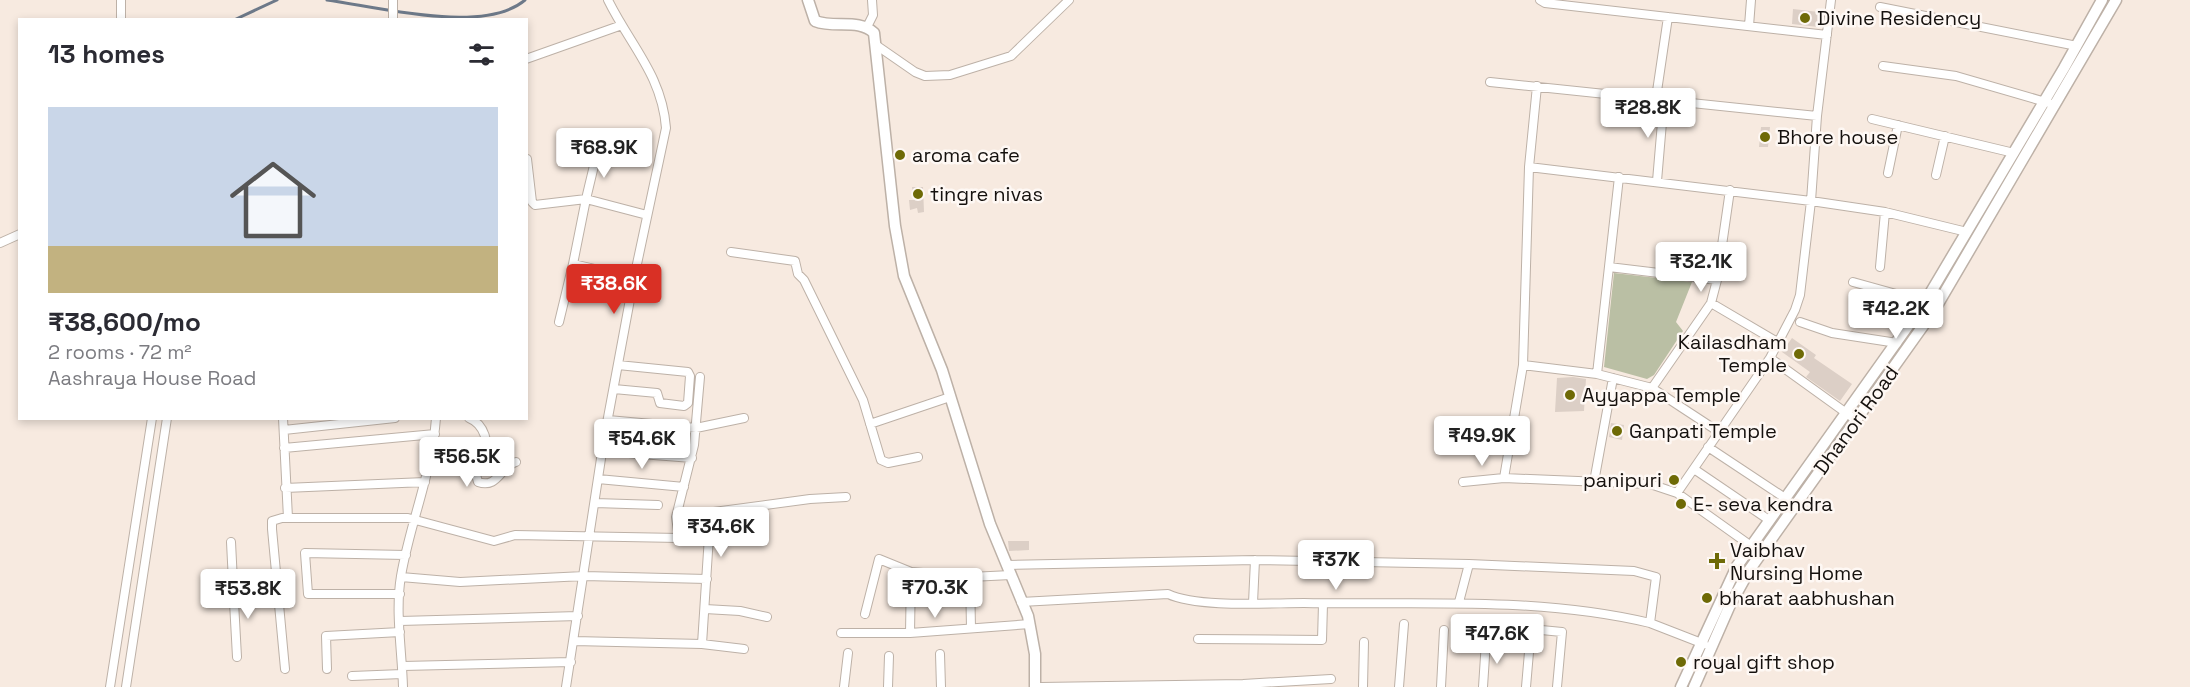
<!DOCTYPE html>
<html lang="en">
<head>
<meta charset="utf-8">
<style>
  body { margin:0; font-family:"Space Grotesk",sans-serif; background:#f7f7f7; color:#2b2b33; height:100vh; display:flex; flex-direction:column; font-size:22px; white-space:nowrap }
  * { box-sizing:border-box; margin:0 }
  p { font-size:20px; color:#7c7c81 }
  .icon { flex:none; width:33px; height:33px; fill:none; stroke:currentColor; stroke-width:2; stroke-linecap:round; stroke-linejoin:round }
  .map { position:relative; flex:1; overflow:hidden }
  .sheet { position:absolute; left:18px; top:18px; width:510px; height:402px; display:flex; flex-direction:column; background:#fff; border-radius:0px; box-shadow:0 3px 9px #0003 }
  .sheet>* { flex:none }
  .price { position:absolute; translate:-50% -51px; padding:0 14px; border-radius:6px; background:#fff; color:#222; font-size:20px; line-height:39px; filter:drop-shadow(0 2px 3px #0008) }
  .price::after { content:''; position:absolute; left:50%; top:36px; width:18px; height:14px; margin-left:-9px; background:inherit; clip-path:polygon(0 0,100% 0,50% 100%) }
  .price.active { background:#d93025; color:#fff }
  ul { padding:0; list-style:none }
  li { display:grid; align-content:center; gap:12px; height:318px; padding:0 30px }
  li+li { border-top:2px solid #e1e1e2 }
  li span { display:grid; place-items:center; height:186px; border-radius:0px; color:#555 }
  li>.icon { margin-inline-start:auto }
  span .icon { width:108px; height:108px; fill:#fffc; stroke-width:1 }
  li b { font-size:26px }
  h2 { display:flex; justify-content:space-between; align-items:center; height:72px; padding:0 30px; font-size:26px }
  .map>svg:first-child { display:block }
  .green { fill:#babfa4 }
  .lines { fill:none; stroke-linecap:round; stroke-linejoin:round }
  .stream { stroke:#6d7989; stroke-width:3 }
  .building { fill:#dccfc6 }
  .street-casing { stroke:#bdb1a7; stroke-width:10 }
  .secondary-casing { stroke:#bdb1a7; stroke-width:13 }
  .street { stroke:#fff; stroke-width:8 }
  .secondary { stroke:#fff; stroke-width:10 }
  .poi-dot { fill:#6e6a06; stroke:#fef8f4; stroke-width:2 }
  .labels { text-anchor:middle; stroke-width:5; stroke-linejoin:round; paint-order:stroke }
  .poi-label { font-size:20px; fill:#15110e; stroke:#fef8f4; text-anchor:start }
  .street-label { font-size:20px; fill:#15110e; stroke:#fef8f4 }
</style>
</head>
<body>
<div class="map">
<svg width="2190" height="687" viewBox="0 0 2190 687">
  <rect width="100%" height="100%" fill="#f7eae0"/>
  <path class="green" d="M1614,273l78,9 -16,40 7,9 -29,44 -7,4 -43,-12z"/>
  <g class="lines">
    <path class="stream" d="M327,0c51,7 157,35 198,0
      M234,20l43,-20"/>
  </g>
  <path class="building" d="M1793,9l26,3 -1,15 -26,-3z
    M1761,127h9l-2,20h-9z
    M912,187h11l1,25 -6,1 -1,-5 -7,2 -1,-10h5z
    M1792,338l24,17 -2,3 38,26 -12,17 -34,-24 4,-5 -28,-20z
    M1573,377l13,2 -2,32 -29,1 2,-34z
    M1611,423l13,2 -2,15 -13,-3z
    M1008,541h21v9l-20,1z"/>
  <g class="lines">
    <defs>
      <path id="street" d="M121,0v20
        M393,0v20
        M1540,0l5,3 282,32
        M1880,7l197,39
        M1749,26l2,-26
        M867,27l6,-12 -1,-15
        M876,45l39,27 10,4 25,-1 61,-19 58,-56
        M526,59l96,-34
        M1883,66l73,10 93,27
        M1490,82l327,34
        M1656,98l12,-81
        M1872,119l142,34
        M527,159l5,43 3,3 51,-6 11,-46
        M1529,167l282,34 74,11 82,20
        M1888,173l10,-48
        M1936,175l9,-39
        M1657,181l7,-82
        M0,243l20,-9
        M731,252l64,9 3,13 6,6 59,120 18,60 7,3 30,-6
        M573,264l13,-65 61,16
        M1609,267l108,13
        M1880,267l5,-55
        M1853,282l72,20
        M1711,303l68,40
        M559,322l14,-58 61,14
        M1800,322l32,11 65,10
        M1770,358l86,62
        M1523,365l74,9 55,14 67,44
        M1597,374l22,-197
        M1652,388l59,-85 6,-23 13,-90
        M614,389l43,4 3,10 24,3 4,-3 2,-27 -2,-4 -70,-7
        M283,418l5,100
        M469,418c15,6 22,26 14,41 -2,4 -6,8 -8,12l3,11c20,7 22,-15 38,-20
        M608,420l88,8 48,-10
        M870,424l80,-27
        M284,430l111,-12
        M1708,447l77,51
        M284,448l151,-14
        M603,451l89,7
        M1694,469l75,51
        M1504,478l19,-113 6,-198 8,-81
        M598,479l86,8
        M1463,482l41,-4 146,6 27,9 84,60
        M1594,482l19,-104
        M285,488l140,-6
        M1677,493l93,-135 25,-48 5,-15 11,-94 6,-85 14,-116
        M595,503l63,2
        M676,517l134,-18 36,-2
        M679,538l-3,-21 18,-72 6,-68
        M231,542l3,60
        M1007,565l248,-5 214,4 165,7 22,6 -6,46 54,21
        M401,577l59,5 124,-6 123,3
        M970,577l1,51
        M400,594h-92l-3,-41 101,2
        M1021,602l147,-8c30,14 100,9 136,9 115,2 232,-7 346,20
        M1459,602l10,-38
        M1253,603l2,-43
        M705,609l35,2 27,6
        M865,614l14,-55 32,13 59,5 41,-2
        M400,621l178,-5
        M841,633h69l120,-9
        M910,633l1,-61
        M1198,639l124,1 1,-36
        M574,641l128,3 42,5
        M940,654l1,33
        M237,657l-3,-55 44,-2
        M403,666l168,-4
        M285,669l-13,-140v-8l10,-3h126l86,23 21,-6 164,3 30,-2 -7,108
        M327,669l-1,-33 74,-4
        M352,676l50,-2
        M110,687l42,-269
        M126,687l41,-269
        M403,687c-1,-36 -8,-75 -2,-111 9,-53 31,-103 35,-158
        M566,687l38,-248 30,-161 32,-150c-4,-53 -36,-83 -58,-128
        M844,687l4,-34
        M888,687l1,-31
        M1040,687l203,-3 88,-5
        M1363,687l1,-45
        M1399,687l5,-63
        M1441,687l3,-57
        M1483,687l3,-46
        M1526,687l5,-58 31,3 -5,55"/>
      <path id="secondary" d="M808,0l7,21c20,8 43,-3 59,12l21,193 9,50 38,94 48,154 38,92 7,38v33
        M1681,687l56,-121 188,-264 139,-234 38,-68
        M1694,687l36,-82 20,-36 185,-260 181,-309"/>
    </defs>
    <use href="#street" class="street-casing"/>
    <use href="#secondary" class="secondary-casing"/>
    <use href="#street" class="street"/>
    <use href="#secondary" class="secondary"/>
  </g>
  <g class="poi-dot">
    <circle cx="1805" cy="18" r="6"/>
    <circle cx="1765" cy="137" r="6"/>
    <circle cx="900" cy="155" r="6"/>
    <circle cx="918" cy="194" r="6"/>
    <circle cx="1799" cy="354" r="6"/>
    <circle cx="1570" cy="395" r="6"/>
    <circle cx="1617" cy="431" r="6"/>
    <circle cx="1674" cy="480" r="6"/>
    <circle cx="1681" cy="504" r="6"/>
    <path d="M1714 552h6v6h6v6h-6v6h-6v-6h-6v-6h6z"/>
    <circle cx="1707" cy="598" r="6"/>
    <circle cx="1681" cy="662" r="6"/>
  </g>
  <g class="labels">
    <g class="poi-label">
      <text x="1817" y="25">Divine Residency</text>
      <text x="1777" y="144">Bhore house</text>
      <text x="912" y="162">aroma cafe</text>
      <text x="930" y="201">tingre nivas</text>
      <text x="1787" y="349" text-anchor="end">Kailasdham<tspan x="1787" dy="23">Temple</tspan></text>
      <text x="1582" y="402">Ayyappa Temple</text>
      <text x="1629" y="438">Ganpati Temple</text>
      <text x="1662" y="487" text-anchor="end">panipuri</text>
      <text x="1693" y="511">E- seva kendra</text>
      <text x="1730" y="557">Vaibhav<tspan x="1730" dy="23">Nursing Home</tspan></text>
      <text x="1719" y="605">bharat aabhushan</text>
      <text x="1693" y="669">royal gift shop</text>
    </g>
    <g class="street-label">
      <text transform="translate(1856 420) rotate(-54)" y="7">Dhanori Road</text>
    </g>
  </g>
</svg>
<b class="price" style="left:1648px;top:139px">₹28.8K</b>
<b class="price" style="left:604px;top:179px">₹68.9K</b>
<b class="price" style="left:1701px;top:293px">₹32.1K</b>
<b class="price active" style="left:614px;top:315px">₹38.6K</b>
<b class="price" style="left:1896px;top:340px">₹42.2K</b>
<b class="price" style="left:1482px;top:467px">₹49.9K</b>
<b class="price" style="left:642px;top:470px">₹54.6K</b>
<b class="price" style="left:467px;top:488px">₹56.5K</b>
<b class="price" style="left:721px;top:558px">₹34.6K</b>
<b class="price" style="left:1336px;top:591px">₹37K</b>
<b class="price" style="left:935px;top:619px">₹70.3K</b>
<b class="price" style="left:248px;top:620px">₹53.8K</b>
<b class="price" style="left:1497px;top:665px">₹47.6K</b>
<section class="sheet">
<h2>13 homes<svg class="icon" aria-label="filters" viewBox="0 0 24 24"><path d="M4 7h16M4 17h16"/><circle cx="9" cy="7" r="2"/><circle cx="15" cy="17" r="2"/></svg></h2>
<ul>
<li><span style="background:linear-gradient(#c9d6e8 75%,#c2b280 0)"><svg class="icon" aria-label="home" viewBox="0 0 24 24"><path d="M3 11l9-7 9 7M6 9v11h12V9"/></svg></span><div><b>₹38,600/mo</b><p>2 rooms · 72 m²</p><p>Aashraya House Road</p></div></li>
</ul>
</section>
</div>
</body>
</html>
